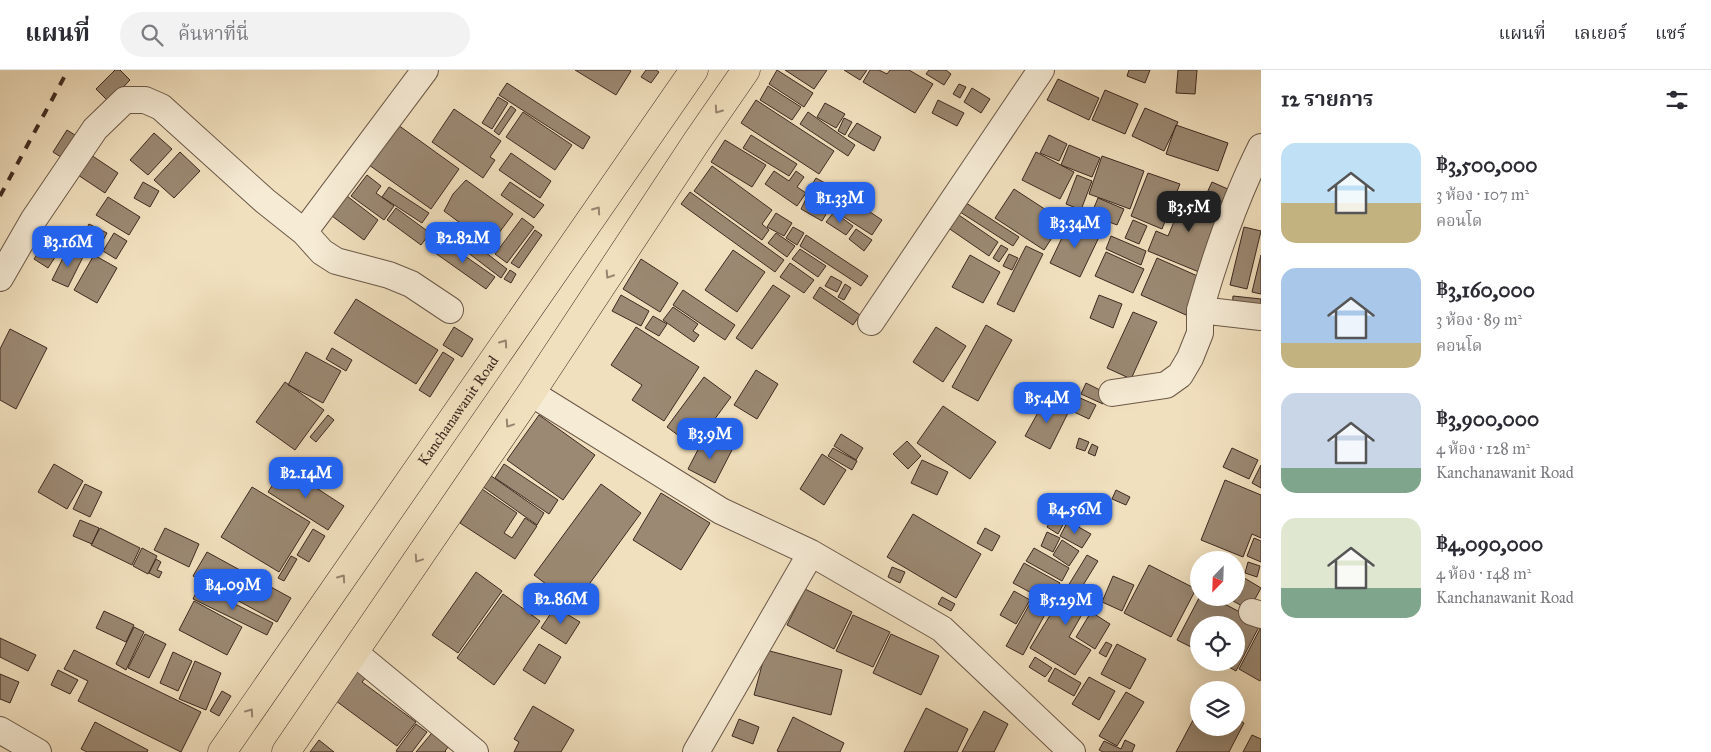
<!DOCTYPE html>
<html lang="th">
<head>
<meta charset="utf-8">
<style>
  body { margin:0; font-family:"IM FELL Great Primer","Noto Serif Thai",serif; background:#f2f2f3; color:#2b2b33; height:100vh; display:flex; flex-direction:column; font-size:19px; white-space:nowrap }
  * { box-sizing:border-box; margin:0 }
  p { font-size:16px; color:#7c7c81 }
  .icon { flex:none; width:28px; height:28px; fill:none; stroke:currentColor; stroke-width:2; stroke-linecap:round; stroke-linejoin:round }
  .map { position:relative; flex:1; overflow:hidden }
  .drawer { display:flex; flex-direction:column; background:#fff; width:450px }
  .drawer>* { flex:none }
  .needle { width:32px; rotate:203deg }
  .controls { position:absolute; left:1190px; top:481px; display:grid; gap:10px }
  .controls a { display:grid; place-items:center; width:55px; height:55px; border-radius:50%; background:#fff; box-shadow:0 5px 20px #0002; font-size:25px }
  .price { position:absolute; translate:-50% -42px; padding:0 11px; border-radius:10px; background:#2563eb; color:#fff; font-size:16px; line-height:32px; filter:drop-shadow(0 1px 2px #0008) }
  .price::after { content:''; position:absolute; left:50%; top:30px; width:15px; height:11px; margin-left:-8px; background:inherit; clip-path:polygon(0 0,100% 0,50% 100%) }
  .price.selected { background:#222; color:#fff }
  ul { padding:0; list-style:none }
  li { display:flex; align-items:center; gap:15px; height:125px; padding:0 20px }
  li span { display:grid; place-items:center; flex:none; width:140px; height:100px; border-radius:15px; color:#555 }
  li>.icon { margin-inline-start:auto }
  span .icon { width:60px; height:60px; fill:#fffc; stroke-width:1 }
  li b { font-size:21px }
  h2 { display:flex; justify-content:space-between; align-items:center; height:60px; padding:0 20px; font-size:21px }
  header { display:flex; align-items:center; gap:30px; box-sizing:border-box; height:70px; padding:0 25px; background:#fff; border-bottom:1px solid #e1e1e2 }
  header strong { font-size:24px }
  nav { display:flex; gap:28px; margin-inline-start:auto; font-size:18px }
  .search { width:350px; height:45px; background:#f2f2f3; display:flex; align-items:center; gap:12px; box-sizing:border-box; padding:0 18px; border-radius:28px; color:#7c7c81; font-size:19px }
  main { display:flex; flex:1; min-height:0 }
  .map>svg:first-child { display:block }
  .building { fill:#9b8973; stroke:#3e2a21 }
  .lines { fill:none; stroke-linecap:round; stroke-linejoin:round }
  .minor-casing { stroke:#6b5848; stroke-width:28 }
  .trunk-casing { stroke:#3e2a21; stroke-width:29 }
  .minor { stroke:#f6ebd5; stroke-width:26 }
  .trunk { stroke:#f1e0be; stroke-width:28 }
  .rail { stroke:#3e2a21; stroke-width:4; stroke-dasharray:9 9; stroke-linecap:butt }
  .oneway { stroke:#988570 }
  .labels { text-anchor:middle; stroke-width:4; stroke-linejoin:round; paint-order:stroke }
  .street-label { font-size:15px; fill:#3e2a21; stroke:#f6ebd5 }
</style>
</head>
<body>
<header>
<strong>แผนที่</strong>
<div class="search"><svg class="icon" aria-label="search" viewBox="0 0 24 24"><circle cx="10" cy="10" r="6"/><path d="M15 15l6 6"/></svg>ค้นหาที่นี่</div>
<nav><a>แผนที่</a><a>เลเยอร์</a><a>แชร์</a></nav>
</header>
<main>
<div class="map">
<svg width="1261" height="682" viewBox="0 0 1261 682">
  <rect width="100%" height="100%" fill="#f1e0be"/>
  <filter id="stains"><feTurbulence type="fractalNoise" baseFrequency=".004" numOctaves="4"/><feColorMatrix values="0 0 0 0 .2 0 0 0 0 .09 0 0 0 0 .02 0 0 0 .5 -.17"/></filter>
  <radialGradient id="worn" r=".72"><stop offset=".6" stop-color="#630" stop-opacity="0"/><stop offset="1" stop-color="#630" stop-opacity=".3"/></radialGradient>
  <path class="building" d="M115,0h5l10,10 -21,22 -13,-13z
    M575,0h54l2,1 -15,24z
    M646,0h10l3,2 -8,11 -10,-6z
    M777,0l36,23 -9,14 -35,-23z
    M785,0h42l-13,19z
    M844,0h23l-7,10z
    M870,0h9l8,4 3,-4h19l24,14 -18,29 -52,-31z
    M929,0h17l5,4 -7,11 -18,-11z
    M1129,0h21l-5,13 -18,-7z
    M1178,0h19l-2,24 -19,-1z
    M1058,9l41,19 -10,22 -42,-20z
    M507,13l83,54 -7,12 -84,-54z
    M959,14l7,3 -6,11 -7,-4z
    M768,16l33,21 -9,13 -32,-20z
    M972,18l18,11 -9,14 -17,-11z
    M1105,20l33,14 -13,30 -33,-14z
    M498,27l10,6 -16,26 -10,-6z
    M756,30l78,51 -15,23 -78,-51z
    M938,30l26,13 -7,13 -25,-13z
    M825,33l20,11 -9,14 -19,-11z
    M511,36l5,4 -17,25 -5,-4z
    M1145,38l33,14 -14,29 -32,-15z
    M454,39l47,32 -11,16 5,3 -12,18 -51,-36z
    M523,42l49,33 -17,25 -49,-33z
    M808,42l47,33 -7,11 -48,-32z
    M844,48l8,4 -7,13 -7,-4z
    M857,53l24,14 -7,14 -26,-15z
    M398,55l61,44 -28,40 -62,-44z
    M1176,55l52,18 -10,28 -52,-17z
    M67,60l11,7 -14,22 -11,-7z
    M154,63l18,16 -24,26 -18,-15z
    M751,65l46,29 -8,12 -46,-28z
    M1049,65l18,9 -8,17 -19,-8z
    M725,70l41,25 -14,22 -41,-25z
    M1069,75l31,13 -8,19 -31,-12z
    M180,82l20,19 -26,27 -20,-18z
    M1036,82l38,20 -14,27 -38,-19z
    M511,83l40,28 -11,17 -41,-28z
    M91,85l27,18 -13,20 -27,-18z
    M1102,86l42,15 -14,38 -41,-15z
    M712,96l60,44 -10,14 7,6 -7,10 -68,-49z
    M774,101l15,10 7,-10 8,6 -7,10 9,6 -9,13 -32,-22z
    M1148,103l32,11 -18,45 -31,-13z
    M367,105l14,11 -5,7 18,13 -10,14 -33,-24z
    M1077,105l15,6 -11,29 -15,-6z
    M816,108l25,14 -9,15 -25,-14z
    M466,110l47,34 -23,31 -46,-34 9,-17z
    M143,112l16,9 -9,16 -16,-9z
    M510,112l34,23 -10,13 -33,-23z
    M1212,112l18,8 -6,13 -18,-8z
    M389,117l40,26 -7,10 -40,-26z
    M1014,119l49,32 -19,29 -49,-32z
    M690,122l94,68 -9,12 -94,-68z
    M1186,123l39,16 -26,63 -51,-21 8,-20 12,5z
    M843,124l39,26 -10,15 -39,-25z
    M347,126l31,24 -14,20 -32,-24z
    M108,127l32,20 -11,18 -33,-20z
    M807,127l22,12 -7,12 -21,-12z
    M1098,128l26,11 -7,16 -26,-10z
    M963,131l56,36 -6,9 -56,-36z
    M396,138l34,25 -9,12 -34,-25z
    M953,141l45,31 -9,14 -45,-31z
    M834,142l19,14 -7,9 -20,-13z
    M776,143l16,10 -8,13 -17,-9z
    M522,148l12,9 -27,36 -12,-9z
    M1133,150l14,6 -8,18 -14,-6z
    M1070,151l30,14 -20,42 -30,-14z
    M89,154l18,9 -9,17 -18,-9z
    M451,156l56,43 -6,9 -56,-43z
    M793,157l11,6 -7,12 -11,-7z
    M1244,157l17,4 -14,58 -17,-4z
    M856,159l16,11 -8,11 -15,-12z
    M535,160l7,5 -23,33 -8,-5z
    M114,163l13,8 -11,18 -13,-8z
    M776,163l19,13 -8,11 -19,-14z
    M806,165l62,41 -7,10 -61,-40z
    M1111,166l35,15 -5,14 -35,-16z
    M439,168l56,39 -9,12 -55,-39z
    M47,169l14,9 -13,20 -14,-9z
    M1001,175l7,4 -9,13 -6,-4z
    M1026,176l17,8 -29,58 -17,-8z
    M68,178l16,7 -16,32 -16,-7z
    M800,179l26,17 -8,11 -26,-18z
    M733,180l32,22 -28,40 -32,-22z
    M1106,182l38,17 -11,24 -38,-17z
    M1009,184l9,4 -6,12 -9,-4z
    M94,185l23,13 -20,35 -23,-13z
    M970,185l30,17 -17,31 -31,-16z
    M1261,185v39l-9,-2z
    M1157,188l45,20 -16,37 -45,-20z
    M641,189l37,24 -18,29 -37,-23z
    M790,193l24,17 -10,13 -24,-16z
    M510,200l6,4 -5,9 -7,-4z
    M831,206l11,6 -5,10 -12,-6z
    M845,214l6,4 -7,12 -6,-3z
    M773,215l17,11 -38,53 -16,-11z
    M820,217l40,28 -7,10 -40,-27z
    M683,220l52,35 -10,15 -52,-35z
    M621,225l28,16 -8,15 -29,-15z
    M1099,225l23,9 -9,24 -23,-10z
    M1233,226l28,3v13l-29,-3z
    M356,229l82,51 -22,34 -82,-51z
    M673,237l25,17 -5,7 6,4 -5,7 -31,-22z
    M1133,242l24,10 -26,57 -24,-11z
    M653,246l14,8 -8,12 -14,-8z
    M986,255l26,15 -34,61 -26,-14z
    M454,257l19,12 -11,18 -19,-12z
    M636,257l63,40 -35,54 -32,-21 10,-15 -31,-20z
    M936,257l30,19 -23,36 -30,-20z
    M10,259l37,19 -31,61 -16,-9v-51z
    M332,278l20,12 -6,11 -20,-12z
    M306,282l35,19 -18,32 -35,-18z
    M443,282l11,7 -24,38 -11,-7z
    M756,300l22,14 -21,35 -23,-14z
    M704,307l27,20 -37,50 -27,-20z
    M285,312l39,28 -29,40 -39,-28z
    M1086,313l22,11 -5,10 -22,-10z
    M1046,328l23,13 -19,38 -25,-13z
    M1080,328l16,7 -7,14 -15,-7z
    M943,336l53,36 -26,37 -53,-36z
    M328,345l6,5 -18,22 -6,-5z
    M539,345l56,40 -32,45 -56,-40z
    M841,364l22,14 -7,12 -22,-14z
    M705,366l27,14 -17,33 -27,-14z
    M1079,368l10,4 -4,9 -9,-3z
    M907,371l14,15 -13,13 -15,-15z
    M1092,374l6,3 -3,9 -7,-3z
    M833,378l24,13 -5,9 -24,-14z
    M1232,378l26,12 -9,19 -26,-12z
    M822,384l24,16 -22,35 -24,-16z
    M922,390l26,12 -11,23 -26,-12z
    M54,394l29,17 -16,28 -29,-17z
    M504,394l54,36 -9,14 -54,-36z
    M1261,395v23l-9,-5z
    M284,397l60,39 -16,24 -60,-38z
    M487,403l57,40 -7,12 -58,-41z
    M1225,410l36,15v43l-9,-4 -9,23 -42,-17z
    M85,414l17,8 -12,25 -17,-8z
    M601,414l40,29 -67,92 -40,-30z
    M252,417l58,35 -31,50 -58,-35z
    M482,419l35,24 -13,20 8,5 13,-20 12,8 -22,33 -55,-36z
    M1116,420l14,7 -4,8 -14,-6z
    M661,423l49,30 -29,47 -48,-30z
    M1055,443l11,6 -8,15 -11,-7z
    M913,444l68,40 -25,44 -69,-41z
    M80,450l19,8 -7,16 -19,-8z
    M1068,451l23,13 -9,14 -22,-12z
    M100,458l40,20 -8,17 -41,-20z
    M165,458l34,16 -10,23 -35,-17z
    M985,458l15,8 -8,15 -15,-8z
    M313,459l12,7 -16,26 -12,-7z
    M1047,462l13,6 -7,14 -12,-6z
    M1254,468l7,3v21l-14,-6z
    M1062,470l17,11 -10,15 -16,-11z
    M142,478l15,8 -9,18 -15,-8z
    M1034,478l35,20 -7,13 -36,-20z
    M207,482l84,46 -14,24 -84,-46z
    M1087,485l11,6 -26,42 12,8 -15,26 22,13 -16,25 -45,-27z
    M291,486l6,3 -13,22 -6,-3z
    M156,489l5,3 -4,8 5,2 -3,6 -10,-5z
    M1248,492l12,4 -3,11 -12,-4z
    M1024,493l36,20 -10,20 -37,-20z
    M1149,495l47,24 -25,48 -47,-24z
    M892,497l13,5 -5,11 -12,-6z
    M476,502l26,19 -44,62 -26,-18z
    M1236,503l25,15 -12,22 -21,-12h8z
    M1113,506l21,9 -12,26 -20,-9z
    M199,516l74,37 -6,12 -74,-36z
    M805,519l47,23 -18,37 -47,-24z
    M1014,521l16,9 -14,24 -16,-9z
    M503,524l37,27 -46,64 -37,-27z
    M942,527l13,7 -4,7 -13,-7z
    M1033,528l16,9 -26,48 -17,-9z
    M1199,528h14l48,25 -25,48 -16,-9h16v-37h-37v26l-22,-11z
    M194,531l48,26 -15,28 -48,-25z
    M555,537l25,15 -14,22 -25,-16z
    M104,541l30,14 -8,17 -30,-14z
    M1091,542l19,12 -15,25 -19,-12z
    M853,545l37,17 -17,35 -37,-16z
    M134,557l10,5 -18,38 -10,-6z
    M1261,557v52l-1,2 -21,-12z
    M145,564l21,10 -17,34 -21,-10z
    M891,564l48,22 -18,39 -48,-22z
    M0,568l36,17 -8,16 -28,-14z
    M1106,572l6,3 -6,12 -7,-4z
    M539,574l22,13 -16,27 -22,-14z
    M1117,574l29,15 -16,30 -29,-15z
    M74,580l127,62 -20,40 -103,-51 10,-20 -24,-12z
    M766,580l76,20 -11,45 -77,-20z
    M173,582l19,9 -14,30 -18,-8z
    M1035,587l17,11 -7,9 -16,-10z
    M195,591l26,12 -15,37 -27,-11z
    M355,597l12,9 -5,6 54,40 -19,24 -65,-48z
    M1055,598l26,15 -7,13 -26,-15z
    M58,600l20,10 -8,14 -19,-9z
    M0,604l19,8 -9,21 -10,-4z
    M1089,607l26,14 -16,29 -27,-16z
    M222,621l9,5 -12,20 -9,-5z
    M1126,622l18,10 -27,44 -18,-10z
    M533,636l41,24 -13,22h-47l5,-10 -5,-3z
    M926,638l42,21 -11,23h-53z
    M1199,639v19h37v-9l8,4 -15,29h-53z
    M984,641l24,13 -14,28h-32z
    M793,647l51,26 -4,9h-60l-3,-1z
    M739,649l20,8 -6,17 -21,-8z
    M95,652l53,28 -1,2h-60l-6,-3z
    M416,654l11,8 -15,20h-14l-2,-1z
    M436,658l17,13 -8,10 1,1h-30z
    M1252,665l9,4v13h-18z
    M319,670l15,12h-24z
    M1125,670l10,5 -3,7h-29l-4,-2 5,-9 17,8z"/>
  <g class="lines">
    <defs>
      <path id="minor" d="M1261,77c-26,52 -45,107 -61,163l61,7
        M304,162l18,20 14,9 53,14 22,9 39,26
        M0,208l34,-59 61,-90 30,-29h20l16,7 104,94 39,31 121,-162
        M871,252l170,-252
        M531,323l190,118 90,42 131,76 130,123
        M1112,323l54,-8 14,-10 10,-17 10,-25v-23
        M1252,542l9,3
        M355,583l120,99
        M0,660l38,22
        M696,682l115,-199"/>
      <g id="trunk">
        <path id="s1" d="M222,682l472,-682"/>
        <path d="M286,682l245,-359 166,-252 49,-71"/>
      </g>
    </defs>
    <use href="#minor" class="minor-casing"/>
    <use href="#trunk" class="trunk-casing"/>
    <use href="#minor" class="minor"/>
    <use href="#trunk" class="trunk"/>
    <path class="rail" d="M0,126l68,-126"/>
  </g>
  <defs><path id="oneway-chevron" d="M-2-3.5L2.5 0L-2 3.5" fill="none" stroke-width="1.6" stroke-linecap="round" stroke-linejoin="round" transform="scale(1.25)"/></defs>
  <g class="oneway">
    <use href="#oneway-chevron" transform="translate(718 40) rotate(125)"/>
    <use href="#oneway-chevron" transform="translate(597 140) rotate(-55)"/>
    <use href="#oneway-chevron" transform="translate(609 205) rotate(123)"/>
    <use href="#oneway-chevron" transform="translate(504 273) rotate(-55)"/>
    <use href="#oneway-chevron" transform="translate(509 354) rotate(124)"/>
    <use href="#oneway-chevron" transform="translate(418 489) rotate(124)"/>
    <use href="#oneway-chevron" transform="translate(342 508) rotate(-55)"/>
    <use href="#oneway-chevron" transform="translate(250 642) rotate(-55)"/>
  </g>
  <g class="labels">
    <g class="street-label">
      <text dy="5" stroke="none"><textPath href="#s1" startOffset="415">Kanchanawanit Road</textPath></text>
    </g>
  </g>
  <rect width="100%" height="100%" filter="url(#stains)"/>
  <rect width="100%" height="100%" fill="url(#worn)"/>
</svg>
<div class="controls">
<a><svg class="needle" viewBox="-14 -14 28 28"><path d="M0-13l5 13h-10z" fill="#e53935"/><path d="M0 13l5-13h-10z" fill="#7c7c81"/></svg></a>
<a><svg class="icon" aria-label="locate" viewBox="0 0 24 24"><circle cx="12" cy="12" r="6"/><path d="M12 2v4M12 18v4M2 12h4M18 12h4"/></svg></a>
<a><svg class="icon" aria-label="layers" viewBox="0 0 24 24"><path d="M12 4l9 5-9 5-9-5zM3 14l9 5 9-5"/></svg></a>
</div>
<b class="price" style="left:840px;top:154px">฿1.33M</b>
<b class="price selected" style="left:1189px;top:163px">฿3.5M</b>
<b class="price" style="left:1075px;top:179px">฿3.34M</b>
<b class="price" style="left:463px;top:194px">฿2.82M</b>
<b class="price" style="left:68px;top:198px">฿3.16M</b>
<b class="price" style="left:1047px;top:354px">฿5.4M</b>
<b class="price" style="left:710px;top:390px">฿3.9M</b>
<b class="price" style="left:306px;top:429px">฿2.14M</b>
<b class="price" style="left:1075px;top:465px">฿4.56M</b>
<b class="price" style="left:233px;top:541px">฿4.09M</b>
<b class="price" style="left:561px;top:555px">฿2.86M</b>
<b class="price" style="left:1066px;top:556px">฿5.29M</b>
</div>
<section class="drawer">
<h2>12 รายการ<svg class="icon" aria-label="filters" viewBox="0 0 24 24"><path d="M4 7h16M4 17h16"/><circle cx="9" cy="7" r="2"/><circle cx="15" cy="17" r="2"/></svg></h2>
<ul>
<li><span style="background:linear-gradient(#bfe0f5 60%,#c2b280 0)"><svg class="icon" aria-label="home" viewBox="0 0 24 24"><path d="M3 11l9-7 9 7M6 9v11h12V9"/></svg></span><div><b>฿3,500,000</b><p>3 ห้อง · 107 m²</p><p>คอนโด</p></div></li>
<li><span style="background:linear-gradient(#a9c7e8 75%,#c2b280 0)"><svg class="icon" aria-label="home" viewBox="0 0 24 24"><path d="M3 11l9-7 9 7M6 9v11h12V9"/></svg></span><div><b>฿3,160,000</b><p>3 ห้อง · 89 m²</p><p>คอนโด</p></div></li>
<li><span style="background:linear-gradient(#c9d6e8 75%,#7fa58c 0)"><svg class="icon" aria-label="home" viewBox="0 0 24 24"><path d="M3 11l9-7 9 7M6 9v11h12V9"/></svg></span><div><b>฿3,900,000</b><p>4 ห้อง · 128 m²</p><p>Kanchanawanit Road</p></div></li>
<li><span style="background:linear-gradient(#dfe7d0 70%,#7fa58c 0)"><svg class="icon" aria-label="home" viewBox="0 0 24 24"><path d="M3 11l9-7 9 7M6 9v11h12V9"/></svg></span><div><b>฿4,090,000</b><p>4 ห้อง · 148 m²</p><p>Kanchanawanit Road</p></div></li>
</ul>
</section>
</main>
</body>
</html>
